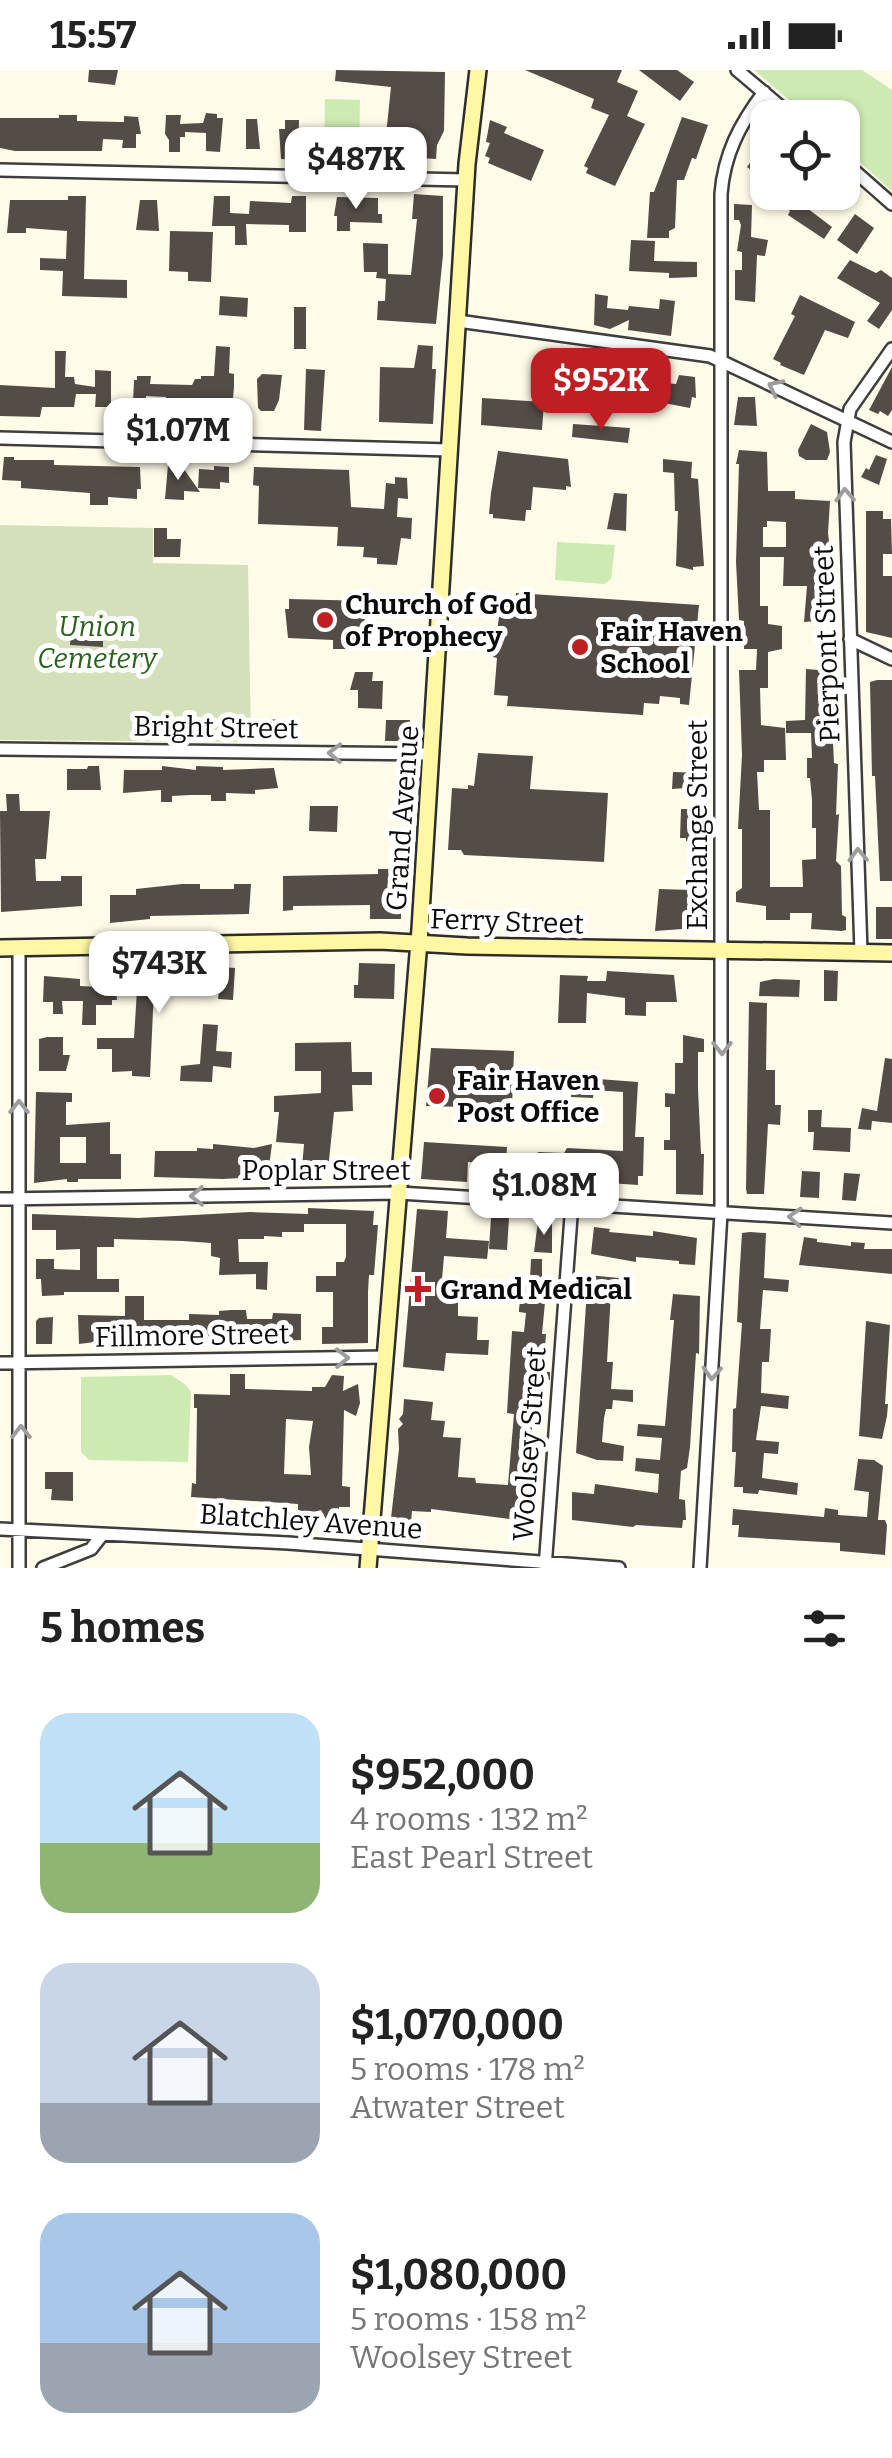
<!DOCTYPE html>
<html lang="en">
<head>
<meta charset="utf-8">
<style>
  body { margin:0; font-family:Bitter,serif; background:#f6f6f6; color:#222; height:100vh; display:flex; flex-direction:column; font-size:38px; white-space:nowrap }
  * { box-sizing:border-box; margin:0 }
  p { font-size:32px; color:#767676 }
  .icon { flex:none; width:55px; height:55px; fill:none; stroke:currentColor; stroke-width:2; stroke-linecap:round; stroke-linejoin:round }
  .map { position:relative; height:1498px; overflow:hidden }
  .sheet { display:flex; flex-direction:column; background:#fff; flex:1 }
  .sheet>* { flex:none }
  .tools { position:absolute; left:750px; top:30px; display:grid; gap:20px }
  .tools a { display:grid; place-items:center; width:110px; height:110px; border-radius:20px; background:#fff; box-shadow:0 2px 8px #0004; font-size:50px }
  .price { position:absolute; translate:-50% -85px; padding:0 22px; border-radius:20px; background:#fff; color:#222; font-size:32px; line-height:65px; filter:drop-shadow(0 2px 5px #0008) }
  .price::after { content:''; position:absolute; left:50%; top:60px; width:30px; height:22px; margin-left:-15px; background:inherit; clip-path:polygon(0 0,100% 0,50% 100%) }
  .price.current { background:#bf1f22; color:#fff }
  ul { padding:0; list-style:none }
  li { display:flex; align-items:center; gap:30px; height:250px; padding:0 40px }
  li span { display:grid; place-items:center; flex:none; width:280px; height:200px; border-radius:30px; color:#555 }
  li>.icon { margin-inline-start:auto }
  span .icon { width:120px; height:120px; fill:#fffc; stroke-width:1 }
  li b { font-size:42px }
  h2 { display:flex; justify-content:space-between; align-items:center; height:120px; padding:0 40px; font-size:42px }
  .status { display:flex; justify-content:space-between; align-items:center; height:70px; padding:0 50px; background:#fff; direction:ltr }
  .status svg { height:28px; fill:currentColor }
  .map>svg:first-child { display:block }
  .green { fill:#cdeab2 }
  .cemetery { fill:#d3e0ba }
  .building { fill:#544c47; fill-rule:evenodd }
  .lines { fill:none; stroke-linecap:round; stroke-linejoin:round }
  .street-casing { stroke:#3e3e3e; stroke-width:16 }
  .secondary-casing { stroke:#2d2d2d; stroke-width:20 }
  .street { stroke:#fff; stroke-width:11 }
  .secondary { stroke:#fff7a4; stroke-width:15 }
  .oneway { stroke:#9d9d9d }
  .poi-dot { fill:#bf1f22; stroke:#fff; stroke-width:4 }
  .labels { text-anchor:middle; stroke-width:10; stroke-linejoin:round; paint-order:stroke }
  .poi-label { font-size:28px; font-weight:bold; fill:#0b0b0b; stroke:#fff; text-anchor:start }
  .park-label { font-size:28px; font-style:italic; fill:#27641a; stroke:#fff }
  .street-label { font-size:28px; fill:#0b0b0b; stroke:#fff }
</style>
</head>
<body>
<div class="status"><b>15:57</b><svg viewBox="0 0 49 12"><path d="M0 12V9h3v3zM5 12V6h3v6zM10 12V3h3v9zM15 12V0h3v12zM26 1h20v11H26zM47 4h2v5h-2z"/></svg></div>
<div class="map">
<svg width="892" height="1498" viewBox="0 0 892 1498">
  <rect width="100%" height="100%" fill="#fffbe9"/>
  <path class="green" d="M754,0h108l30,20v101l-49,-44 -1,-29 -33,-1z
    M325,29l35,1 -1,53h-35z
    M557,472l58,3 -4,34 -7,5 -49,-4z
    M171,1305l15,10 5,7 -3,70 -99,-2 -8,-8v-75z"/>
  <path class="cemetery" d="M0,455l153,3v35l95,2 3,177 -251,-2z"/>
  <path class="building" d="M89,0h29l-3,15 -27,-3z
    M336,0l109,2 -1,59 -7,14 -1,14 -64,-4 2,-22 12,2 5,-48 -56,-6z
    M525,0h97l-5,12 21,9 -11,25 18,8 -30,62 -29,-13 2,-5 -4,-2 25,-51 -18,-7 3,-9z
    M639,0h38l17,12 -14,19z
    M206,43l11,1v4h6l-3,34 -14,-1v-18l-21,-1v5h-5v15h-11v-12l-4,-6 1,-19h15l-1,9 23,-1z
    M59,45h18v6l43,1h4v-6l14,1 3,17h-5v14h-14l1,-8 -20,-1 -1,12h-87l-15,-3v-30h59z
    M682,47l26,8 -12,34 -4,-1 -8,22h-7l-2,48 -6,3v7h-22l3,-46h4z
    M246,49h11l3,30h-14z
    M285,50h14l-1,40 -17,-1 -2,-30h6z
    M490,50l17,7 -3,6 40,17 -13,31 -43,-18 2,-5 -5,-2 5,-13 -4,-1z
    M768,69v43l-21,-15z
    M777,122h28l-6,10 33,25 -8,12 -36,-24 2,-4 -17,-12z
    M414,124l29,2v59l-7,69 -59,-4 1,-19h7l1,-22 -10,-1 1,-6h-13l-1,-29 25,1v30l23,1 6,-56h-5z
    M68,126h18l-2,83 43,1v18l-65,-2 1,-25 -23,-1v-12l26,1 1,-28 -41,-3v5h-19l3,-33h58z
    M214,126h16v17l19,1 1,-13 41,2 1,-7h14v36h-17v-7l-43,-1 1,21h-12v-19h-23z
    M337,127l41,1v16h4v9l-32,-1v9h-13v-15h-3z
    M140,130h17l2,31 -23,-1z
    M734,134l18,1 -1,32 17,3 -3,16 -8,-1 -2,47 -20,-2v-30h7v-18l-5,-1 4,-26 -2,-5h-5z
    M855,144l19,14 -17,26 -20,-14z
    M170,161l43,1 -2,50 -23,-1v-9l-19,-1z
    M631,170l24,1 -1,20 43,1v15l-28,1v-5l-40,-2z
    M850,190l26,13 5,-3 11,8v32l-13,19 -12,-8 13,-18 -43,-25z
    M595,224l13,2 -1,12 21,2 1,-4 30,3 1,-10 15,2 -4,35 -43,-6 1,-10 -19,9 -16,-4z
    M800,225l55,27 -7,16 -23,-8 -21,45 -24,-10 1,-2 -8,-4 22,-43 -4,-2z
    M220,226l28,2 -1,19 -28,-2z
    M294,237h12v42h-12z
    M418,275l15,1 -1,23h4l-3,55 -54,-2 1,-55 34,1z
    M216,276l14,1 -1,26 5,1v13l-2,23h-66v-13l-20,-1v7h-13l1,-23h3v-4h14l-1,8 42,1 3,-6h6v-3h13z
    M55,281h11l-1,26h9l1,7 20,3v-17l16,1v36h-16l1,-13h-20l-2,13h-32l-2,10 -40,-1v-31l55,3z
    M571,285l46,7 -3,26 5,1 -3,19 -20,-3 1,-22 -29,-6z
    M643,297l13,2 -1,13 21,2 3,-9 16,2 1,21 -4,-1 -2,11 -47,-9v-12l-4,-1z
    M892,297v43l-4,6 -8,-5 -2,3 -9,-4z
    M306,299l19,1 -4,61 -17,-1z
    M262,304l20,1 -3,25 -5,11h-13l-3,-3 -1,-29z
    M738,327h17l2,29 -23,-1z
    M482,328l62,4 -2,28 -61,-5z
    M573,354l57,4 -2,15 -56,-6z
    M811,354l16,8 3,20 -3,8h-21l-7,-4 -1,-6z
    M739,380l28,2 1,39h27v8l35,2 -2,32 5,41 -2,46 -27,2 3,-36h-24l1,-29h-24v49h8v18l14,2v23l-14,3v36h-8l1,37 24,3 1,32h-22v12h-7l2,38h11v77h33l-1,-27 14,-1v-31h-4v-28l-2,-22h-3v-20h5l-1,-25h-25v-12l19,-1 1,-51 26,2v19h5l-4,52 1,21 4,1 -2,51 3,-1 -3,47 5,5 1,49 4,2v13l-4,1 -31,-2 1,-16h-22v7h-24v-14l-30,-4v-10l6,-4v-59h-4l4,-74 -3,-85h17l1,-21h-13v-28l-5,-1 -3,-58 3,-98h-3zM767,451l19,1v25h-23v-20h4z
    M498,381l70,8 3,28 -5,-1v4l-33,-3 -2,23h-5l-1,11 -32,-3v-4h-4l2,-21z
    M876,385l11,4 -8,26 -18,-8 5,-9 3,2z
    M4,387h10v3h40v5l86,2 1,22h-4v10l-29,-2v8h-18v-12l-69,-5v-7l-19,-1z
    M663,389l29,3 -1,16 7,1 6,87 -11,1v3l-17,-4 2,-55h-3l-1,-38 -11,-1z
    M168,395h13l19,27 -16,-1v9l-19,-1z
    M214,396l15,1v16l-9,-1v7l-22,-1 1,-19 15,1z
    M254,397l95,3 2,37 33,2 2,-26 9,1v-7l12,1 1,21 -10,-1 -1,19 15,1 -1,21 -10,-1 -4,27 -20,-1v-6l-14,-1 1,-10 -27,-1 1,-19 -80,-3 1,-38 -6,-1z
    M614,423l13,1 -1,37 -19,-2z
    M866,441h17v8h8l1,35h-9v22h9v62l-26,-6z
    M154,458h13v11h14l-1,18h-26z
    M516,523l183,12 -10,100 -9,-1v-6l-20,-2 -1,8 -15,-1 -1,12 -136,-9 1,-10 -14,-1 3,-37 -4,-1 8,-53 14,1z
    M289,529l80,2v11h-4l-1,29h-14v8h-17v-9l-45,-2 -3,-29h4z
    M71,561l32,1v15l-33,-2z
    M355,602h18l-1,9h11l-1,28 -24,-1v-18h-8z
    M877,610h15v201h-12l-5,-105h-3l-2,-94z
    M257,649l32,1v20l-32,-1z
    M386,650h24l-1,21h-24z
    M478,683l55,3 -3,33 78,4 -4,69 -140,-7 -3,-5h-13l4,-62 16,1v-4l6,1z
    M88,696h11l2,24h-34v-21h20z
    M162,696l34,4v-4l27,1v3l51,-2 4,20 -23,2v4l-29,-1v8h-15v-6h-21l-18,1v6h-11v-12l-38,3 1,-23h38z
    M673,702l30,1 -1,14 -30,2z
    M6,724h13l1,17h30l-4,48h-11l1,22h25v-5h21v30l-81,6 -1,-101h7z
    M310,736h28l-1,26 -28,-1z
    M681,739h26v32h-21v-3h-6z
    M378,799h12v5h11v45h-31v-14l-77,1v4l-10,1v-35l95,-2z
    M692,811l12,1 -8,46 -41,3 4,-42 32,1z
    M182,814h18v5h34v-5h17l-2,30 -99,2v3l-40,4v-28h26v-6z
    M876,837h16v32h-16z
    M359,893l36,1 -1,35 -40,-1v-13h4z
    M220,897l15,1 -2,32 -15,-1 1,-10h-65l-4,88 -18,-1v-5l-20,1v-23h-15v-11h37l4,-64 82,-1z
    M824,900l14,1 -1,30h-13z
    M607,901l67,4 3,27h-31v14l-21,-1v-17l-38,-5 -1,30h-28l2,-48 28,1 -1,5h19z
    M101,902h13l3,28h-5v5h-16v20h-14l1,-24h-21l1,13h-10v-12h-10l1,-26 36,3v7l21,1z
    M774,909l26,1 -1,17 -40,-1 1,-14z
    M749,932l18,1 -1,67h9v35h6l-1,20 -12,-1 -4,70h-17l-1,-5z
    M203,954l15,1 -2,26 16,1 -1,16 -18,-2 -1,16 -32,-1 1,-15 19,-2z
    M683,965l21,4v13h-6v37l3,65h3l-1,41 -27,-1v-44h-12v-10h6v-33h-5v-14l10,1v-31h8z
    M47,967h16v18h7l-4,16h-27v-32z
    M351,972l1,30h20v13h-20l1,26 -19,1 -6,58 -26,-2 2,-24 -28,-2 3,-30h-5v-16l47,-3v-22h-26v-28z
    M431,978l83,3 -2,57h-14v6l-32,-1v-6l-40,-1z
    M885,988l7,1v64l-20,-2 -1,9 -13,-1 4,-21 15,3z
    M572,1007l66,5 -3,55h9l-1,39h-5v9l-73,-5v-6l-30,-2 3,-20 26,1 3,-5 56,3v-59l-29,-2 -1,8 -22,-1z
    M36,1022l36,1v9h-6v23l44,-3v32h11v25h-43v3h-11v-3l-33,4zM60,1067h26v26h-26z
    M808,1040h14l-1,17 30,1 -1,24 -37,-2 1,-18h-6z
    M424,1072l83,5 -1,17 -38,-2 -1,20 -46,-3z
    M213,1074l41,4 18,-4 -4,30 -25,-2 -2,6 -18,1 -69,-2 1,-26h42v-3l16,1z
    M802,1101l18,1 -1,26 -19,-1z
    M844,1103l16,1 -4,27 -14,-1z
    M308,1138l66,3 -1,14h5l-4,50h-5l-1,17v51l-46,1v-17h11v-35h-17v-16h20v-14h8l2,-5v-33h-42v8h-22v5l-18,-1v3h-26l1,23h29l-1,28 -11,-1v-15l-37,1 1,-17 -9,-2v-13l-28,-2 -69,-2v8h-17v32h22v13h-55v3l-22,1 -1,-17h-5v-20h18v10l26,1v-21l-24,1v-20h-24v-16l106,4 112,-6 58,2z
    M417,1139l31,2 -2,27 43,3 -2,18 -43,-3 -2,24 10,1v18l6,1v16l20,1 -1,23h12l-1,15 -42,-2 -2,18 -41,-4z
    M491,1147l18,1 -2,32 -18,-1z
    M538,1151l14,1v31l-18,-1z
    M594,1157l16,2 -1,3 44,4v-5l44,7 -2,27 -16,-1v-3l-43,-4v5l-45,-8z
    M750,1162l16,1 -2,45 25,2 -1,12 -25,-2 -3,39h11l-2,33h-7l-1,31 28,3 -1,13 -27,-3 -5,34 23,2 -1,12 -14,-1 -2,25 36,5 -1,12 -38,-5 -1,4 -15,-1v-6h-9l2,-35h-4l1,-43 3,-1 6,-85 -5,-1 2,-40 3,-49z
    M804,1167l13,2v3l34,4v-4l14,1 -1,6h28v25l-93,-9z
    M531,1189h11v22h5l-5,53h4l-1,14h-7l-1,22 13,2v8l-14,-1 -7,85h-6l-4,32 8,1 -1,20 -16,2 -79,-10v3l-19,-1 -1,12 -18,-2 -2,-3 8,-69 -1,-20 5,-5 -4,-5 4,-5 1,-15 29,3 -2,18 14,1 -2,16 18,1 -3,39 17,1 1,5 32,2 6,-71 -7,-1 5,-82 12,1 2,-19 -7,-1v-3l4,-29h7z
    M588,1205l31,3 -1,14h-7l-4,70h6l-2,27 22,1v12l-20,-2 -1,9h-6l-2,9 -2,24 22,4 -1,15 -26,-1 -21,-7z
    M673,1224l27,2 -1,58 -3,-1 -6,94 -3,21 -6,3 -2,28 6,1 1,20h-3l-1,8 -46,-3 -3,2 -61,-7v-28l22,2 1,-10 63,9 1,-19 -24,-3 1,-13 24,2 2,-22 -25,-2 1,-12 27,2 9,-106h-4z
    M125,1226h19v24h45v-6l30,1v-4l12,-1h15l1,9h25l1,-6 28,1v26l-70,3 -42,-2v-5h-48l-62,8 -1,-29 47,1z
    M53,1247l-1,27h-16v-23l3,-3z
    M866,1251l24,4 -5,79h3l-1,12 -5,23 -23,-3z
    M230,1304h15v15l67,2v-4h13l7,-12 12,1 -1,15 15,-7 2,19 -4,13 -12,-6 -2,76 8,1v20h-11l-1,18h-9l-8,-15 -23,7v-13l-107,-7 1,-14 4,1 1,-76h-3v-14l36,1zM286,1349l27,2 -4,26 2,28 -27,-1z
    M858,1389l16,1 9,6 -5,54h7l2,5 -2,30 -45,-4v-8l-102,-6 1,-12h-7l1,-16 91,8 1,-9 13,2v5l29,2 2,-25 -15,-2z
    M45,1402h28v29l-22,-1 1,-11h-7z"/>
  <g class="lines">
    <defs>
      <path id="street" d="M737,0l57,48
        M842,90l50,44
        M0,100l466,10
        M458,251l252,35 182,86
        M0,368l450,12
        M850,569l42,20
        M0,679l432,5
        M19,878v620
        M861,882l-17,-510 6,-33 42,-60
        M0,1129l399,-6 493,30
        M0,1293l386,-6
        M0,1459l288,14 331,25
        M43,1498l48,-19 11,-14
        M545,1498l27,-365
        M700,1498l21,-355v-1019c3,-40 19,-70 43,-102"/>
      <path id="secondary" d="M0,878l380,-7 87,5 425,7
        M368,1498l52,-639 47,-765 11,-94"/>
    </defs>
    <use href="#street" class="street-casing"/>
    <use href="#secondary" class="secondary-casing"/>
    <use href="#street" class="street"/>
    <use href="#secondary" class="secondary"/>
  </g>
  <defs><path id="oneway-chevron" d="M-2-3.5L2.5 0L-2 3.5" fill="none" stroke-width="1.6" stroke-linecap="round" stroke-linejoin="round" transform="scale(2.5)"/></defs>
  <g class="oneway">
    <use href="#oneway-chevron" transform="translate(775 317) rotate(-154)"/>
    <use href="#oneway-chevron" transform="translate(845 425) rotate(-92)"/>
    <use href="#oneway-chevron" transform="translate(335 683) rotate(-179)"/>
    <use href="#oneway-chevron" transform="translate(858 785) rotate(-92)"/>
    <use href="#oneway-chevron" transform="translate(722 978) rotate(90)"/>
    <use href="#oneway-chevron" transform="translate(19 1037) rotate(-90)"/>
    <use href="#oneway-chevron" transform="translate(197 1126) rotate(179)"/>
    <use href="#oneway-chevron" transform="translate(795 1147) rotate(-176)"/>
    <use href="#oneway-chevron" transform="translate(342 1288) rotate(-1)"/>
    <use href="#oneway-chevron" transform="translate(712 1303) rotate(93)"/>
    <use href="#oneway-chevron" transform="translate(21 1362) rotate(-90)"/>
  </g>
  <g class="poi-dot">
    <circle cx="325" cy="550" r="10"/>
    <circle cx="580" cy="577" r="10"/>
    <circle cx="437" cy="1026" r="10"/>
    <path d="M413 1204h10v10h10v10h-10v10h-10v-10h-10v-10h10z"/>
  </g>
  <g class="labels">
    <g class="poi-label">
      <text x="345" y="544">Church of God<tspan x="345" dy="32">of Prophecy</tspan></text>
      <text x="600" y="571">Fair Haven<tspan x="600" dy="32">School</tspan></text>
      <text x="457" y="1020">Fair Haven<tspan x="457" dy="32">Post Office</tspan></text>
      <text x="440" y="1229">Grand Medical</text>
    </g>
    <g class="park-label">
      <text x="97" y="566">Union<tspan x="97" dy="32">Cemetery</tspan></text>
    </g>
    <g class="street-label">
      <text transform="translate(826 574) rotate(-92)" y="10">Pierpont Street</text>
      <text transform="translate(216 657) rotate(1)" y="10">Bright Street</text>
      <text transform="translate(402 748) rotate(-86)" y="10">Grand Avenue</text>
      <text transform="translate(697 755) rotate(-90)" y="10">Exchange Street</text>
      <text transform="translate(507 851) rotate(2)" y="10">Ferry Street</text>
      <text x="326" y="1110">Poplar Street</text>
      <text transform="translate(192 1265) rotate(-1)" y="10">Fillmore Street</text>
      <text transform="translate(529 1374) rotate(-86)" y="10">Woolsey Street</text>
      <text transform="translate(311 1451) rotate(4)" y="10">Blatchley Avenue</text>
    </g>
  </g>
</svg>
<div class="tools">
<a><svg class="icon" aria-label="locate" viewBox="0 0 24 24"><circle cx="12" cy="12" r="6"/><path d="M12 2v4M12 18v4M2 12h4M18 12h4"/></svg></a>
</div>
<b class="price" style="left:356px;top:142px">$487K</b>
<b class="price current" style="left:601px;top:363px">$952K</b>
<b class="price" style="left:178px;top:413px">$1.07M</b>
<b class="price" style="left:159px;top:946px">$743K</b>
<b class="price" style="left:544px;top:1168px">$1.08M</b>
</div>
<section class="sheet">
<h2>5 homes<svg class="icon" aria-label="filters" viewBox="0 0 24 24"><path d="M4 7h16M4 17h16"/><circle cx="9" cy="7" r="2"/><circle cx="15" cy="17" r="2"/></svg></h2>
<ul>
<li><span style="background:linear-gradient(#bfe0f5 65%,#8fb573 0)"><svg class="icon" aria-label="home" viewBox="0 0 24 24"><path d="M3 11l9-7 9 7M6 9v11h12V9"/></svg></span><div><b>$952,000</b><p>4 rooms · 132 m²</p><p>East Pearl Street</p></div></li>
<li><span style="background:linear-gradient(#c9d6e8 70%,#9aa5b1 0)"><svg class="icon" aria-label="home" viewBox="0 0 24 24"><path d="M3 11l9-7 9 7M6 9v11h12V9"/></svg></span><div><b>$1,070,000</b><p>5 rooms · 178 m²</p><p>Atwater Street</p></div></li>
<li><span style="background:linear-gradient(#a9c7e8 65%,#9aa5b1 0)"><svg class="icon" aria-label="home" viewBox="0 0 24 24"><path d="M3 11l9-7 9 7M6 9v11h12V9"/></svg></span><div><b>$1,080,000</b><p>5 rooms · 158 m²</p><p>Woolsey Street</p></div></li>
</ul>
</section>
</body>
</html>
